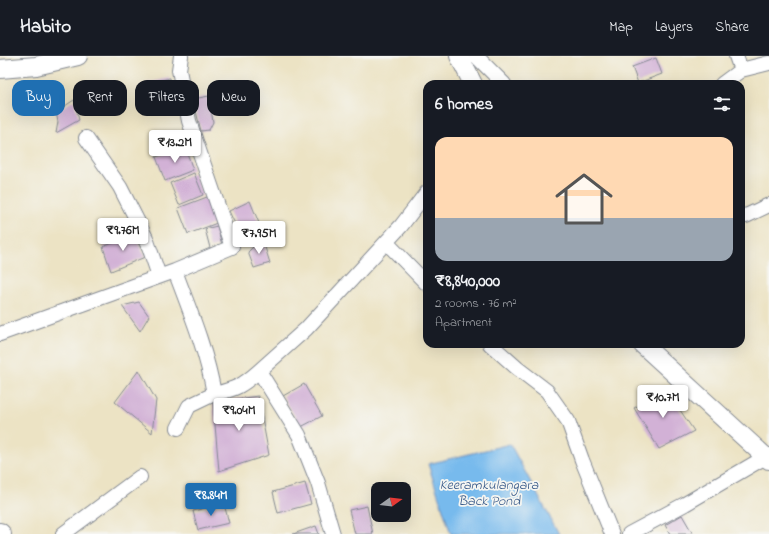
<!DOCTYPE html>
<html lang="en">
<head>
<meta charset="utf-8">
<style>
  body { margin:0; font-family:"Indie Flower",sans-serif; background:#20242c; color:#f1f3f6; height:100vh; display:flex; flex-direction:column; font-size:15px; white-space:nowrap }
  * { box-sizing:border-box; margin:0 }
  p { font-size:13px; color:#9ea1a6 }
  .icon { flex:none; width:22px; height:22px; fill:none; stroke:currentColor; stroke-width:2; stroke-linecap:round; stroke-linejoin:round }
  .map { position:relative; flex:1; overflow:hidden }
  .side { position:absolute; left:423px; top:24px; width:322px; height:268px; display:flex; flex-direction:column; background:#171b24; border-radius:12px; box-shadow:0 4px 16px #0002 }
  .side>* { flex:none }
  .guide { position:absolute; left:12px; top:24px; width:351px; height:36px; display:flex; gap:8px }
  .needle { width:26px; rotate:75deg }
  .buttons { position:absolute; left:371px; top:426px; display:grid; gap:8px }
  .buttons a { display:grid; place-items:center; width:40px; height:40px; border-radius:8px; background:#171b24; box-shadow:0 4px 16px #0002; font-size:20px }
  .price { position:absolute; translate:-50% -34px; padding:0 9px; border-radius:4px; background:#fff; color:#222; font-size:13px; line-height:26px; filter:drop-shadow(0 1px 2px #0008) }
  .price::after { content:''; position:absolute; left:50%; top:24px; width:12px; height:9px; margin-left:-6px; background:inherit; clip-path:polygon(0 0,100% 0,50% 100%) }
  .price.active { background:#1f6fb2; color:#fff }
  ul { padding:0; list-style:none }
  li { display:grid; align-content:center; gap:8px; height:212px; padding:0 12px }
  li+li { border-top:1px solid #363941 }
  li span { display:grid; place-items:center; height:124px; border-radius:12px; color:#555 }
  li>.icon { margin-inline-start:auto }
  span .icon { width:72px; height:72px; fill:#fffc; stroke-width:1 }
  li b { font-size:17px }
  h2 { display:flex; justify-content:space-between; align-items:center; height:48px; padding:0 12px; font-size:17px }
  .chip { padding:0 14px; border-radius:12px; background:#171b24; box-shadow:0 4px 16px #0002; font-size:14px; line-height:36px }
  .chip.active { background:#1f6fb2; color:#fff }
  header { display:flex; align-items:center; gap:24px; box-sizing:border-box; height:56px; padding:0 20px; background:#171b24; border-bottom:1px solid #363941 }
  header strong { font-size:19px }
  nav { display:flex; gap:22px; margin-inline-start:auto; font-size:14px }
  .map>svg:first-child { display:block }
  .water { fill:#77baed; stroke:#4974a6 }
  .building { fill:#d2b1d6 }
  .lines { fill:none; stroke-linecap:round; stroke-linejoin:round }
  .minor-casing { stroke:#848991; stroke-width:16 }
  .tertiary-casing { stroke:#848991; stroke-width:20 }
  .minor { stroke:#fff; stroke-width:14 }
  .tertiary { stroke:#fff; stroke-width:18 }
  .labels { text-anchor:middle; stroke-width:3.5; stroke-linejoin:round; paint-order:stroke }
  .water-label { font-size:14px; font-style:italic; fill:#375989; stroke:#f6f6f2 }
</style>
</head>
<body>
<header>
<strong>Habito</strong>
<nav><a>Map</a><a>Layers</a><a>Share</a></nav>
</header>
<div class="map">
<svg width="769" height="478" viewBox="0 0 769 478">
  <rect width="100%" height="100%" fill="#f6f6f2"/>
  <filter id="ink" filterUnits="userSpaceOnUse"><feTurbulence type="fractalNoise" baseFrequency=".025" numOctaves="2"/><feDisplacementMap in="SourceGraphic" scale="8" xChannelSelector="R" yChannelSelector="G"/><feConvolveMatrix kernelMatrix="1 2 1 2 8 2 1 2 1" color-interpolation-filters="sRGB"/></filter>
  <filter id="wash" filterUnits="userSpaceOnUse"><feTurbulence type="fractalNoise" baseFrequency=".012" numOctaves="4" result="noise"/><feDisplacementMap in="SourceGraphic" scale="16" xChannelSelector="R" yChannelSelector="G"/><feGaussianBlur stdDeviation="0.9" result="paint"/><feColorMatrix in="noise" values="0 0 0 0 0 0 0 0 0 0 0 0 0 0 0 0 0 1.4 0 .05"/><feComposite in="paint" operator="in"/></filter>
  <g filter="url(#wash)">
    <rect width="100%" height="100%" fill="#ece3c4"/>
    <path class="water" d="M510,388l49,90h-108l-23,-70z"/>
    <g id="blocks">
      <path class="building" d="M656,2l6,16 -24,9 -6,-16z
        M170,22l7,28 -31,7 -4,-20 7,-1 -2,-9z
        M209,40l4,26 -4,8 -8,1 -8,-32z
        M74,44l5,20 -23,13 2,-11 -2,-10z
        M185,91l8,23 -28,11 -9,-24z
        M194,117l9,22 -24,10 -9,-22z
        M207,141l10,26 -29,11 -10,-26z
        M250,145l11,27 -20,9 -12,-26z
        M217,170l5,19 -12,3 -5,-19z
        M134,178l11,23 -34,14 -8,-24z
        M262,182l8,25 -16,5 -6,-16z
        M139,246l10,14 -9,15 -18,-25z
        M139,314l17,30 -4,33 -37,-31z
        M304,328l18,32 -21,11 -18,-31z
        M666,333l28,42 -35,18 -25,-41z
        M258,340l11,59 -50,16 -6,-69z
        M305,427l6,21 -33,9 -5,-21z
        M224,448l5,19 -31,7 -5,-19z
        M367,450l6,28h-18l-6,-24z
        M682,459l11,19h-23l-5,-9z
        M316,470l3,8h-26z"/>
    </g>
  </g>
  <g filter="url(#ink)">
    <use href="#blocks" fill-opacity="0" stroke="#848991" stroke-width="1"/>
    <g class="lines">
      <defs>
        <path id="minor" d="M476,0l28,28
          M736,0l5,14
          M722,28l19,-14 28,-7
          M86,82l34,49 26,51 13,38
          M741,159l5,1 23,-11
          M386,186l41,42
          M175,215c15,40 32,81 39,123 22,-5 28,-8 45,-23
          M0,278l175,-63 57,-24 -43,-126 -10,-51 2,-14
          M490,288l27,24 30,23 21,30 14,39 30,74
          M178,372l11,-22 25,-12
          M63,478l77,-57
          M333,478l-15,-51 -19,-48 -40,-64 47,-42 95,-103 26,-34
          M629,478l56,-30 84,-49"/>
        <path id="tertiary" d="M459,0l14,28
          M0,13l36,-3 42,-10
          M642,288l127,116
          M0,476l2,2"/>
      </defs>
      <use href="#minor" class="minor-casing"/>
      <use href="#tertiary" class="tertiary-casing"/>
      <use href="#minor" class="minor"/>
      <use href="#tertiary" class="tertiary"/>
    </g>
  </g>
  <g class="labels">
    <g class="water-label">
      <text x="489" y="433">Keeramkulangara<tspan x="489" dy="16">Back Pond</tspan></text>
    </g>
  </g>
</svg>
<div class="buttons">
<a><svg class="needle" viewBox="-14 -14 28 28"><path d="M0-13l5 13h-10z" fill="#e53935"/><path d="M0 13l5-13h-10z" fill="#9ea1a6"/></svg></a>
</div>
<b class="price" style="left:175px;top:108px">₹13.2M</b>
<b class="price" style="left:123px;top:196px">₹9.76M</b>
<b class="price" style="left:259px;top:199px">₹7.95M</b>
<b class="price" style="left:663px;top:363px">₹10.7M</b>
<b class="price" style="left:239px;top:376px">₹9.04M</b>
<b class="price active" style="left:211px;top:461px">₹8.84M</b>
<div class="guide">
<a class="chip active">Buy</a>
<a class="chip">Rent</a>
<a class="chip">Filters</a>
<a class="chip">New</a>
</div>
<section class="side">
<h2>6 homes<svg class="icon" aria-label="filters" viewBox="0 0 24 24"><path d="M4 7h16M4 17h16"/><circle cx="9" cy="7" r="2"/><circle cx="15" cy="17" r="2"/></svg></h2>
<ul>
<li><span style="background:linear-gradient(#ffd9b3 65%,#9aa5b1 0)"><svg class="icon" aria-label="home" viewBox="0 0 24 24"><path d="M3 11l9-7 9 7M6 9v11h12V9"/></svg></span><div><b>₹8,840,000</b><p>2 rooms · 76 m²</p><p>Apartment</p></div></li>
</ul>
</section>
</div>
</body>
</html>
